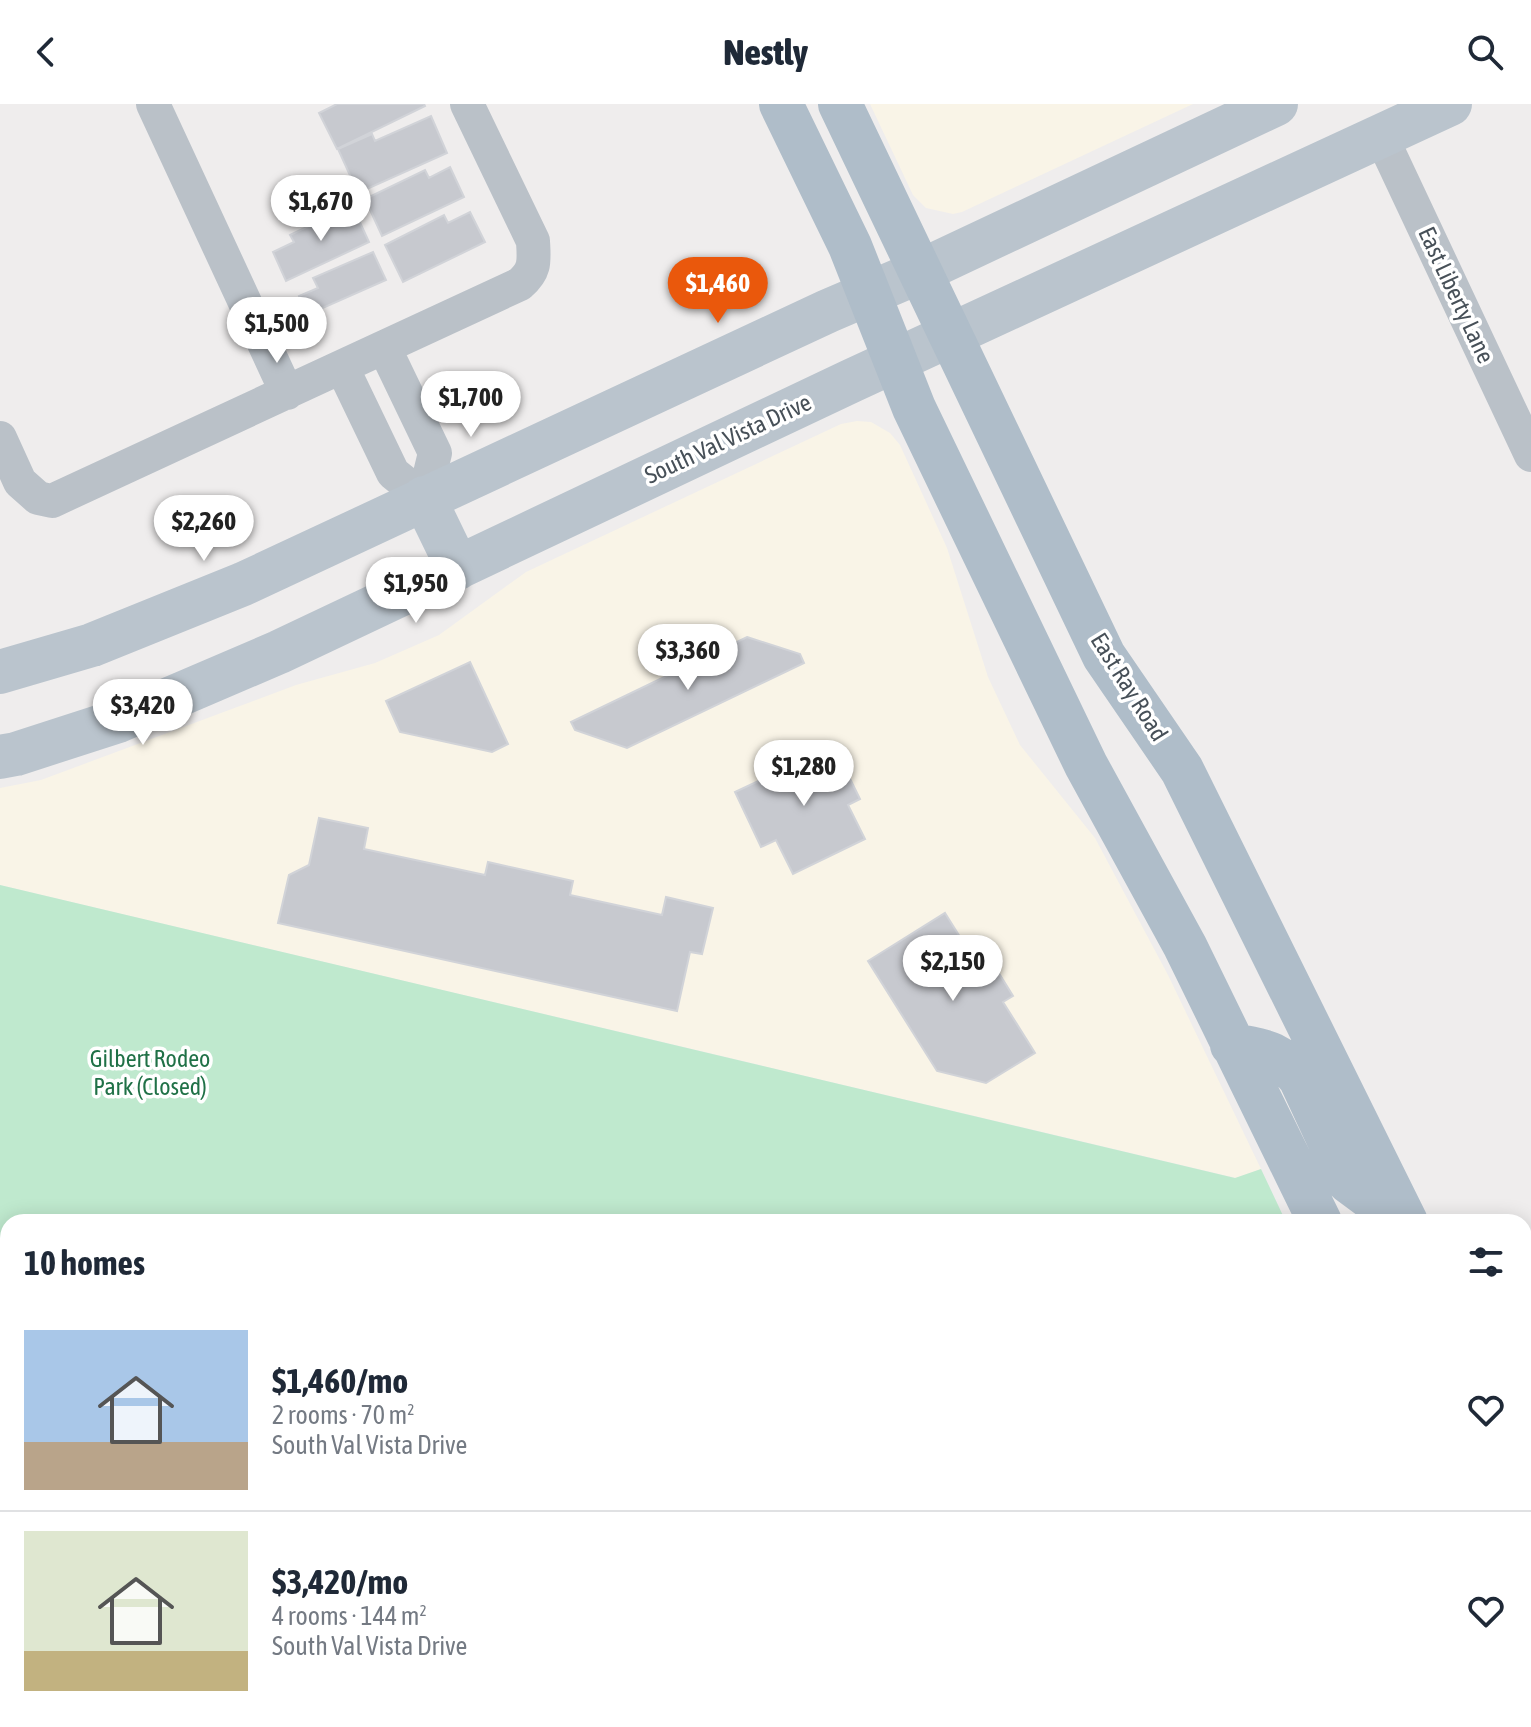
<!DOCTYPE html>
<html lang="en">
<head>
<meta charset="utf-8">
<style>
  body { margin:0; font-family:"Asap Condensed",sans-serif; background:#f6f6f7; color:#1f2937; height:100vh; display:flex; flex-direction:column; font-size:30px; white-space:nowrap }
  * { box-sizing:border-box; margin:0 }
  p { font-size:26px; color:#747a83 }
  .icon { flex:none; width:44px; height:44px; fill:none; stroke:currentColor; stroke-width:2; stroke-linecap:round; stroke-linejoin:round }
  .map { position:relative; flex:1; overflow:hidden }
  .details { position:absolute; left:0px; top:1110px; width:1532px; height:514px; display:flex; flex-direction:column; background:#fff; border-radius:24px 24px 0 0; box-shadow:0 4px 20px #0003 }
  .details>* { flex:none }
  .price { position:absolute; translate:-50% -68px; padding:0 18px; border-radius:28px; background:#fff; color:#222; font-size:26px; line-height:52px; filter:drop-shadow(0 2px 4px #0008) }
  .price::after { content:''; position:absolute; left:50%; top:48px; width:24px; height:18px; margin-left:-12px; background:inherit; clip-path:polygon(0 0,100% 0,50% 100%) }
  .price.current { background:#ea580c; color:#fff }
  ul { padding:0; list-style:none }
  li { display:flex; align-items:center; gap:24px; height:200px; padding:0 24px }
  li+li { border-top:2px solid #e0e1e3 }
  li span { display:grid; place-items:center; flex:none; width:224px; height:160px; border-radius:0px; color:#555 }
  li>.icon { margin-inline-start:auto }
  span .icon { width:96px; height:96px; fill:#fffc; stroke-width:1 }
  li b { font-size:34px }
  h2 { display:flex; justify-content:space-between; align-items:center; height:96px; padding:0 24px; font-size:34px }
  header { display:flex; justify-content:space-between; align-items:center; height:104px; padding:0 24px; background:#fff; font-size:36px; font-weight:800 }
  .map>svg:first-child { display:block }
  .commercial { fill:#f9f4e7 }
  .green { fill:#bfe9ce }
  .building { fill:#c7c9cf; stroke:#d1d3d8; stroke-width:2 }
  .lines { fill:none; stroke-linecap:round; stroke-linejoin:round }
  .street { stroke:#bac1c8; stroke-width:34 }
  .secondary { stroke:#bac4cd; stroke-width:44 }
  .primary { stroke:#afbdc9; stroke-width:44 }
  .labels { text-anchor:middle; stroke-width:7; stroke-linejoin:round; paint-order:stroke }
  .street-label { font-size:24px; fill:#475058; stroke:#fff }
  .park-label { font-size:24px; fill:#207147; stroke:#fff }
</style>
</head>
<body>
<header><svg class="icon" aria-label="back" viewBox="0 0 24 24"><path d="M15 5l-7 7 7 7"/></svg>Nestly<svg class="icon" aria-label="search" viewBox="0 0 24 24"><circle cx="10" cy="10" r="6"/><path d="M15 15l6 6"/></svg></header>
<div class="map">
<svg width="1531" height="1623" viewBox="0 0 1531 1623">
  <rect width="100%" height="100%" fill="#efeded"/>
  <path class="commercial" d="M870,0h323l-231,108 -9,2 -27,-6 -13,-13z
    M857,317l14,1 19,11 10,12 47,103 41,129 32,68 75,93 73,137 93,194 -25,9 -1236,-293v-97l41,-8 255,-95 79,-22 64,-28 87,-63 315,-148z"/>
  <path class="green" d="M0,781l1235,293 26,-9 25,53h-1278v498h1508l3,7h-1519z"/>
  <path class="building" d="M337,0h87l1,2 -88,43 -18,-36z
    M431,12l16,37 -89,40 -20,-44 34,-15 3,7z
    M450,63l14,30 -82,39 -17,-37 60,-29 4,8z
    M352,101l17,37 -83,39 -13,-29 21,-10 -4,-7z
    M470,108l15,30 -82,40 -18,-37 59,-30 4,8z
    M373,148l13,28 -79,35 -8,-19 19,-8 -5,-10z
    M747,533l53,17 4,9 -177,85 -52,-18 -4,-8z
    M470,558l38,82 -16,8 -92,-20 -14,-31z
    M834,642l26,53 -12,6 17,34 -72,35 -17,-34 -15,7 -26,-55 32,-15 -5,-11 36,-18 6,13z
    M319,714l49,10 -4,21 121,26 3,-13 85,19 -3,14 92,20 4,-18 47,11 -11,46 -12,-2 -13,59 -399,-88 11,-48 20,-10z
    M945,809l32,51 12,-7 24,39 -10,6 32,51 -49,30 -49,-12 -69,-110z"/>
  <g class="lines">
    <path class="street" d="M153,0l134,289
      M1381,32l150,319
      M342,263l51,106 31,25 11,-45 -51,-106
      M0,334l20,44 18,16 14,3 468,-217c16,-14 14,-23 13,-43l-66,-137"/>
    <path class="secondary" d="M424,394l34,70
      M0,568l92,-27 151,-61 585,-273 91,-39 357,-168
      M0,653l16,-3 102,-33 161,-69 572,-271 599,-277"/>
    <path class="primary" d="M781,0l69,142 64,162 172,357 99,181 135,276
      M840,0l264,552 78,114 224,452
      M1232,941c33,6 45,6 68,33l48,103 54,40
      M1524,1368l7,15
      M1524,1552l7,15"/>
  </g>
  <g class="labels">
    <g class="street-label">
      <text transform="translate(1456 191) rotate(65)" y="8">East Liberty Lane</text>
      <text transform="translate(728 335) rotate(-25)" y="8">South Val Vista Drive</text>
      <text transform="translate(1129 583) rotate(58)" y="8">East Ray Road</text>
    </g>
    <g class="park-label">
      <text x="150" y="963">Gilbert Rodeo<tspan x="150" dy="28">Park (Closed)</tspan></text>
    </g>
  </g>
</svg>
<b class="price" style="left:321px;top:139px">$1,670</b>
<b class="price current" style="left:718px;top:221px">$1,460</b>
<b class="price" style="left:277px;top:261px">$1,500</b>
<b class="price" style="left:471px;top:335px">$1,700</b>
<b class="price" style="left:204px;top:459px">$2,260</b>
<b class="price" style="left:416px;top:521px">$1,950</b>
<b class="price" style="left:688px;top:588px">$3,360</b>
<b class="price" style="left:143px;top:643px">$3,420</b>
<b class="price" style="left:804px;top:704px">$1,280</b>
<b class="price" style="left:953px;top:899px">$2,150</b>
<section class="details">
<h2>10 homes<svg class="icon" aria-label="filters" viewBox="0 0 24 24"><path d="M4 7h16M4 17h16"/><circle cx="9" cy="7" r="2"/><circle cx="15" cy="17" r="2"/></svg></h2>
<ul>
<li><span style="background:linear-gradient(#a9c7e8 70%,#b9a48a 0)"><svg class="icon" aria-label="home" viewBox="0 0 24 24"><path d="M3 11l9-7 9 7M6 9v11h12V9"/></svg></span><div><b>$1,460/mo</b><p>2 rooms · 70 m²</p><p>South Val Vista Drive</p></div><svg class="icon" aria-label="heart" viewBox="0 0 24 24"><path d="M12 20l-8-8c-3-5 5-10 8-4 3-6 11-1 8 4z"/></svg></li>
<li><span style="background:linear-gradient(#dfe7d0 75%,#c2b280 0)"><svg class="icon" aria-label="home" viewBox="0 0 24 24"><path d="M3 11l9-7 9 7M6 9v11h12V9"/></svg></span><div><b>$3,420/mo</b><p>4 rooms · 144 m²</p><p>South Val Vista Drive</p></div><svg class="icon" aria-label="heart" viewBox="0 0 24 24"><path d="M12 20l-8-8c-3-5 5-10 8-4 3-6 11-1 8 4z"/></svg></li>
</ul>
</section>
</div>
</body>
</html>
